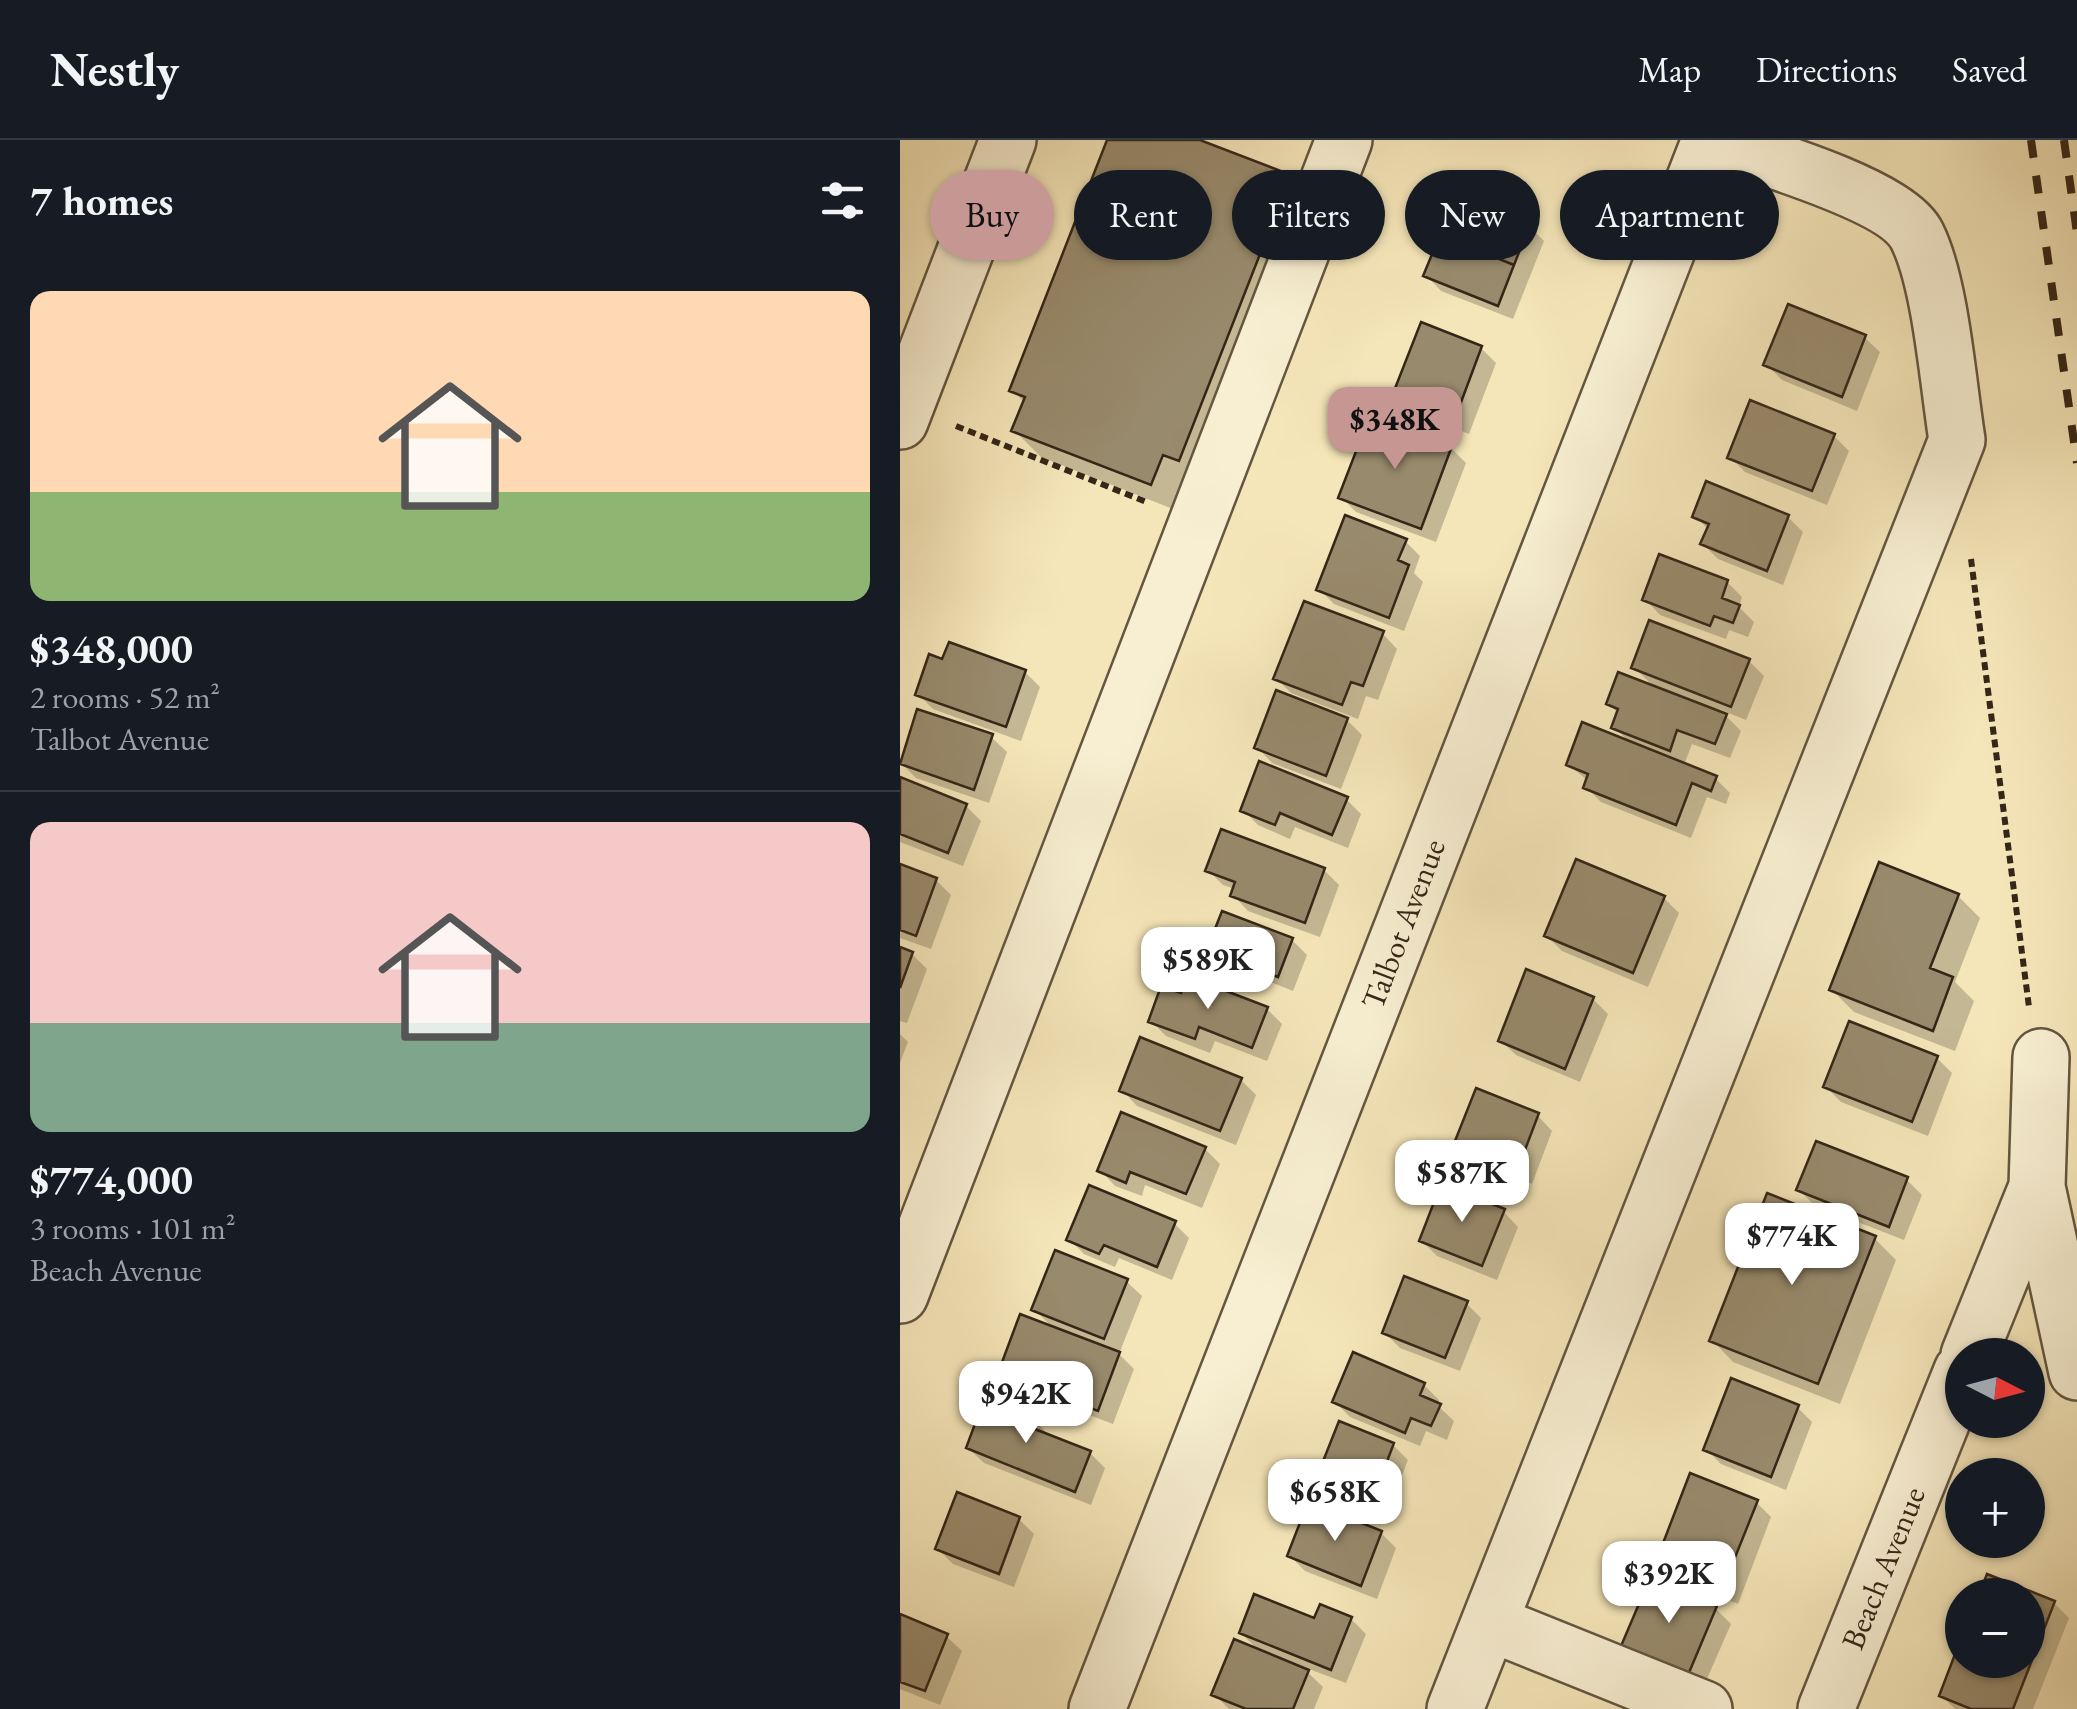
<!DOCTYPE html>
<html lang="en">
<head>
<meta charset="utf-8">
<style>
  body { margin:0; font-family:"EB Garamond",serif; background:#20242c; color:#f1f3f6; height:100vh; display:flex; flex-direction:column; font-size:38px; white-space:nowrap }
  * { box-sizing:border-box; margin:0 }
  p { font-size:32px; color:#9ea1a6 }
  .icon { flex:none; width:55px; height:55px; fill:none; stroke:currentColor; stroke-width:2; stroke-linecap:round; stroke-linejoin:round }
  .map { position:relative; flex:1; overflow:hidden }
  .side { display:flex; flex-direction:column; background:#171b24; width:900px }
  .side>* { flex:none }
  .hud { position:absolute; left:30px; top:30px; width:950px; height:90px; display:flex; gap:20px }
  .needle { width:65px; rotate:96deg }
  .fabs { position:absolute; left:1045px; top:1198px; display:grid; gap:20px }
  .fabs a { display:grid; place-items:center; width:100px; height:100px; border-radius:50%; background:#171b24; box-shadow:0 2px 8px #0004; font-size:50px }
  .price { position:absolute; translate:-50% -85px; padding:0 22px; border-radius:20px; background:#fff; color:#222; font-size:32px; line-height:65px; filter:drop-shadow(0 2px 5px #0008) }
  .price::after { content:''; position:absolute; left:50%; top:60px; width:30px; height:22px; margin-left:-15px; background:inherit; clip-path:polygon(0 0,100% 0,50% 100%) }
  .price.current { background:#c59692; color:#111 }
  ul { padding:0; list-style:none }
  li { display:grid; align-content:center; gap:20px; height:530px; padding:0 30px }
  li+li { border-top:2px solid #363941 }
  li span { display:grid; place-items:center; height:310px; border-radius:20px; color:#555 }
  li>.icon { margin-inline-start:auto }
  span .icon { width:180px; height:180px; fill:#fffc; stroke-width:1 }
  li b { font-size:42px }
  h2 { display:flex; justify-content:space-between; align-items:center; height:120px; padding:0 30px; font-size:42px }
  .pill { padding:0 35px; border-radius:45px; background:#171b24; box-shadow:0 2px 8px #0004; font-size:35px; line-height:90px }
  .pill.current { background:#c59692; color:#111 }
  header { display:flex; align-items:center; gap:60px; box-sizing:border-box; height:140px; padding:0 50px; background:#171b24; border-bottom:2px solid #363941 }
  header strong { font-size:48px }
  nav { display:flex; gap:55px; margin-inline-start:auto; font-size:35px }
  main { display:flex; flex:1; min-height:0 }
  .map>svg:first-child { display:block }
  .shadow { fill:#0003 }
  .building { fill:#988a6c; stroke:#342618; stroke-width:2.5 }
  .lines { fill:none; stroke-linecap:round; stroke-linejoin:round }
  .minor-casing { stroke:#645640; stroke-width:60 }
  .path { stroke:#342618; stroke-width:6; stroke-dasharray:8 5; stroke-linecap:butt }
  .minor { stroke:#f8efd2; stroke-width:55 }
  .rail { stroke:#342618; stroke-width:8; stroke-dasharray:18 18; stroke-linecap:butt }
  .labels { text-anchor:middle; stroke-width:8; stroke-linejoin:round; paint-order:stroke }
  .street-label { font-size:32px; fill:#342618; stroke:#f8efd2 }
</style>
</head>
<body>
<header>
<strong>Nestly</strong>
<nav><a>Map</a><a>Directions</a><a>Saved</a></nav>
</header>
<main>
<section class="side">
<h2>7 homes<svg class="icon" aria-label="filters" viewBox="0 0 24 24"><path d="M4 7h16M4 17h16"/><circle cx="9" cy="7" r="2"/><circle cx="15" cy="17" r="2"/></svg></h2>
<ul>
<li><span style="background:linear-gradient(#ffd9b3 65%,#8fb573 0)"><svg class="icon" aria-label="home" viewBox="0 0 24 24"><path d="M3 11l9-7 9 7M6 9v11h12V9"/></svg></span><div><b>$348,000</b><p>2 rooms · 52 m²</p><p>Talbot Avenue</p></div></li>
<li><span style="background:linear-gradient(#f6c9c9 65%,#7fa58c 0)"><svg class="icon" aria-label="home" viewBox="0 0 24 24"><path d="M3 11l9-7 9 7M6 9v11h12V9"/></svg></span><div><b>$774,000</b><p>3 rooms · 101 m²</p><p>Beach Avenue</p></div></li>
</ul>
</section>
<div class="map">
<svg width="1177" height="1569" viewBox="0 0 1177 1569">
  <rect width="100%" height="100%" fill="#f5e6b9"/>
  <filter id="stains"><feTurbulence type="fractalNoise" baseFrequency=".002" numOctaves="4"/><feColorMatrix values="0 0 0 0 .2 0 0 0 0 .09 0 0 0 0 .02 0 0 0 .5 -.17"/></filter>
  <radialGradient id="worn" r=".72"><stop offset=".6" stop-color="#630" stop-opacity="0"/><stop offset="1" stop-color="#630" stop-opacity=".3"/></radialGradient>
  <path class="shadow" d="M209,0h84l96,37 27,27 -138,307 -137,-54 -27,-27 11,-27 -13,-13z
    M629,86l15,15 -31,78 -72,-28 -15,-16z
    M964,197l16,15 -23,59 -75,-31 -16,-16z
    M581,208l15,15 -27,71 -59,-23 -15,-15z
    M934,296l15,15 -22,54 -82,-33 -15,-15z
    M551,308l15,15 -30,79 -80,-30 -15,-15z
    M795,376l93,1 15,15 -20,53 -65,-26 -15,-15 6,-14z
    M505,401l15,15 -6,17 9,9 -19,49 -70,-27 -15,-15z
    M827,442l15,15 -3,10 15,15 -6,15 -19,-7 -3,9 -66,-24 -15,-16z
    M482,493l15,16 -19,51 -12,-4 -8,23 -67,-26 -15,-15z
    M849,521l15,15 -18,44 -27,-11 22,22 -11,27 -38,-14 -8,21 31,13 15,15 -4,11 -19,-7 -16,41 -90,-36 -15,-15 2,-6 -20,-17 63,-20 -17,-17 5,-13 -11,-11 48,-14 -22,-22z
    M44,522l81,10 15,15 -19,54 -88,-32 -15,-15z
    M447,580l15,15 -21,54 -69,-26 -15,-16z
    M91,597l16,15 -18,51 -73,-25 -15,-15z
    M0,640l66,26 15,15 -18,45 -63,-24z
    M446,659l15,15 -13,34 -53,-21 -5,12 -32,-14 -15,-15z
    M0,727l36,13 15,15 -20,54 -31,-11z
    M308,730h116l15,15 -19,52 -72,-26 -15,-16 2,-6 -12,-4z
    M1058,756l22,22 -25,64 19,19 -19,50 -101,-39 -22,-22z
    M764,758l15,15 -31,74 -86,-36 -15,-15z
    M392,800l15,15 -14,36 -68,-27 -15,-15z
    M0,810l12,4 15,15 -20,54 -7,-2z
    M282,857l85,12 15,15 -15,37 -52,-20 -5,12 -44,-17 -15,-15z
    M693,859l15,15 -28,68 -64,-27 -16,-15z
    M0,894l8,8 -8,21z
    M1037,918l15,15 -24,63 -87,-34 -15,-15z
    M341,940l15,15 -20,50 -99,-39 -15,-16z
    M637,975l15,16 -20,53 -61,-24 -15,-15z
    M305,1009l15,15 -18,44 -57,-23 -3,11 -27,-10 -15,-16z
    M1007,1040l15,15 -18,45 -90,-35 -15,-15z
    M603,1071l15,16 -21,53 -60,-24 -15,-15z
    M274,1083l15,15 -17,42 -53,-22 -4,9 -31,-13 -15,-15z
    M974,1098l22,22 -56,144 -107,-42 -21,-22z
    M226,1141l16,15 -23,58 15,15 -21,55 -97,-37 -15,-15 53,-43 -20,-20z
    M566,1163l15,15 -21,53 -60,-23 -15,-15z
    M524,1245l15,15 -2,5 17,16 -7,19 -21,-9 -6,15 -70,-29 -15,-15z
    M897,1267l15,15 -26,68 -65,-26 -15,-15z
    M131,1277l15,15 -2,3 46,18 15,15 -14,37 -107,-42 -16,-15z
    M493,1305l15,15 -21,54 -53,-20 -15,-16z
    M856,1362l15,15 -33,87 -65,-26 -15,-15z
    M119,1379l15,15 -20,53 -61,-23 -15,-15z
    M481,1393l15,15 -19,51 -72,-28 -16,-16z
    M1089,1437l65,26 15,15 -36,91h-78l-13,-13 20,-53v17h66v-65h-47z
    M816,1469l15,15 -28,64 -64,-27z
    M0,1477l46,19 16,15 -22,54 -40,-16z
    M451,1479l15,15 -20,49 -45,-17 22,21 -9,22h-85l-15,-15 48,-40 -21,-21z"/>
  <path class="building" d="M207,0h93l91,35 -112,286 -16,-6 -12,30 -140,-54 14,-34 -16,-6z
    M555,54l75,30 -16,41 -74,-30z
    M540,95l74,30 -16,41 -75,-30z
    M888,164l78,31 -24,62 -79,-32z
    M521,182l61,24 -28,75 -62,-25z
    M850,260l85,34 -23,57 -85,-33z
    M470,275l82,31 -31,83 -83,-31z
    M806,341l83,34 -22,56 -67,-27 9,-20 -17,-7z
    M445,375l62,24 -9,21 11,5 -20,53 -73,-28z
    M759,414l69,26 -6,18 18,7 -7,18 -19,-7 -4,10 -68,-26z
    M404,461l80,30 -21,55 -12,-4 -9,23 -69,-26z
    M749,480l101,39 -19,48 -100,-39z
    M49,502l77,28 -20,57 -91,-32 14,-41 13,5z
    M718,532l109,42 -12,30 -38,-14 -7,21 -59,-23 7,-19 -12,-5z
    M376,550l72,28 -22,58 -72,-28z
    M17,569l76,25 -19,56 -74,-26z
    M682,582l135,54 -6,15 -19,-8 -16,42 -93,-37 5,-14 -22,-9z
    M359,621l89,36 -16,38 -52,-22 -5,12 -35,-14z
    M0,637l67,27 -19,49 -48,-19z
    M321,689l104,39 -20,55 -75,-27 5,-14 -30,-11z
    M676,719l89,37 -32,77 -89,-37z
    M979,722l80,32 -29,74 23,9 -20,54 -104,-41z
    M0,724l37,14 -21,58 -16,-6z
    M322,771l71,27 -15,39 -71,-28z
    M0,807l13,5 -13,36z
    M626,829l68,28 -29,72 -67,-28z
    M287,836l81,31 -16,41 -53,-21 -4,12 -47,-17 13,-36 20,7z
    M949,881l89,35 -26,66 -89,-35z
    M240,897l102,41 -22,53 -101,-40z
    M576,948l63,25 -22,58 -64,-25z
    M221,972l85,35 -20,47 -56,-22 -4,11 -29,-12z
    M916,1001l92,36 -19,50 -93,-37z
    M541,1044l64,25 -23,57 -63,-25z
    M189,1045l87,36 -19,46 -53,-22 -5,9 -33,-14z
    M867,1053l109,43 -58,148 -109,-43z
    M155,1110l73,29 -24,60 -73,-29z
    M504,1136l64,25 -23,57 -63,-25z
    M120,1174l100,38 -22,59 -100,-38z
    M453,1212l72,31 -5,12 21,9 -10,22 -20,-8 -6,15 -73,-31z
    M831,1238l68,27 -28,72 -68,-27z
    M85,1257l47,18 -5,11 64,25 -16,41 -109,-44z
    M439,1281l55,22 -22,58 -56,-22z
    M790,1333l68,27 -36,90 -67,-26z
    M57,1352l63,25 -21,57 -64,-25z
    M408,1362l74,29 -21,55 -74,-30z
    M1087,1434l68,27 -42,108h-42l-32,-13 23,-60v24h66v-65h-49z
    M750,1438l67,28 -29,69 -67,-29z
    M354,1454l60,24 6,-14 32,13 -21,53 -92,-37z
    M0,1474l48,20 -23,57 -25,-9z
    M334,1499l75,31 -16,39h-47l-35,-14z"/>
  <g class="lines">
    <defs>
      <path id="minor" d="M0,281l108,-281
        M1141,917l-4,130 40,185
        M0,1155l444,-1155
        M1069,1215l68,-168
        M590,1483l214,86
        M197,1569l613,-1569
        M555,1569l502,-1269c-9,-56 -16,-156 -40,-204 -20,-41 -160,-81 -206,-96
        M926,1569l136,-338"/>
    </defs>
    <use href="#minor" class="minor-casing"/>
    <path class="path" d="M56,286l193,77
      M1071,419l58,448"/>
    <use href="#minor" class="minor"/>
    <path class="rail" d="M1131,0l46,323
      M1164,0l13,93"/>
  </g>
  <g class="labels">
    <g class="street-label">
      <text transform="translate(503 784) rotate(-69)" y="11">Talbot Avenue</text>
      <text transform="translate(983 1428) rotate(-68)" y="11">Beach Avenue</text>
    </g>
  </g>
  <rect width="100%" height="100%" filter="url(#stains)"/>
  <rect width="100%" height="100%" fill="url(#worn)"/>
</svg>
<div class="fabs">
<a><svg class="needle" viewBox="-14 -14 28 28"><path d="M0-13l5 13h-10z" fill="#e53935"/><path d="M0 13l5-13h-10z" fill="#9ea1a6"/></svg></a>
<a>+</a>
<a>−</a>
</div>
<b class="price current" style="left:495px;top:332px">$348K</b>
<b class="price" style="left:308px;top:872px">$589K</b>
<b class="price" style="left:562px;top:1085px">$587K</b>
<b class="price" style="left:892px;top:1148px">$774K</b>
<b class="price" style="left:126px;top:1306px">$942K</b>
<b class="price" style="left:435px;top:1404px">$658K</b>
<b class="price" style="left:769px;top:1486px">$392K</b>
<div class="hud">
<a class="pill current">Buy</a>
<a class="pill">Rent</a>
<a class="pill">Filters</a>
<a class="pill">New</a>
<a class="pill">Apartment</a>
</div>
</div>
</main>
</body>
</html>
